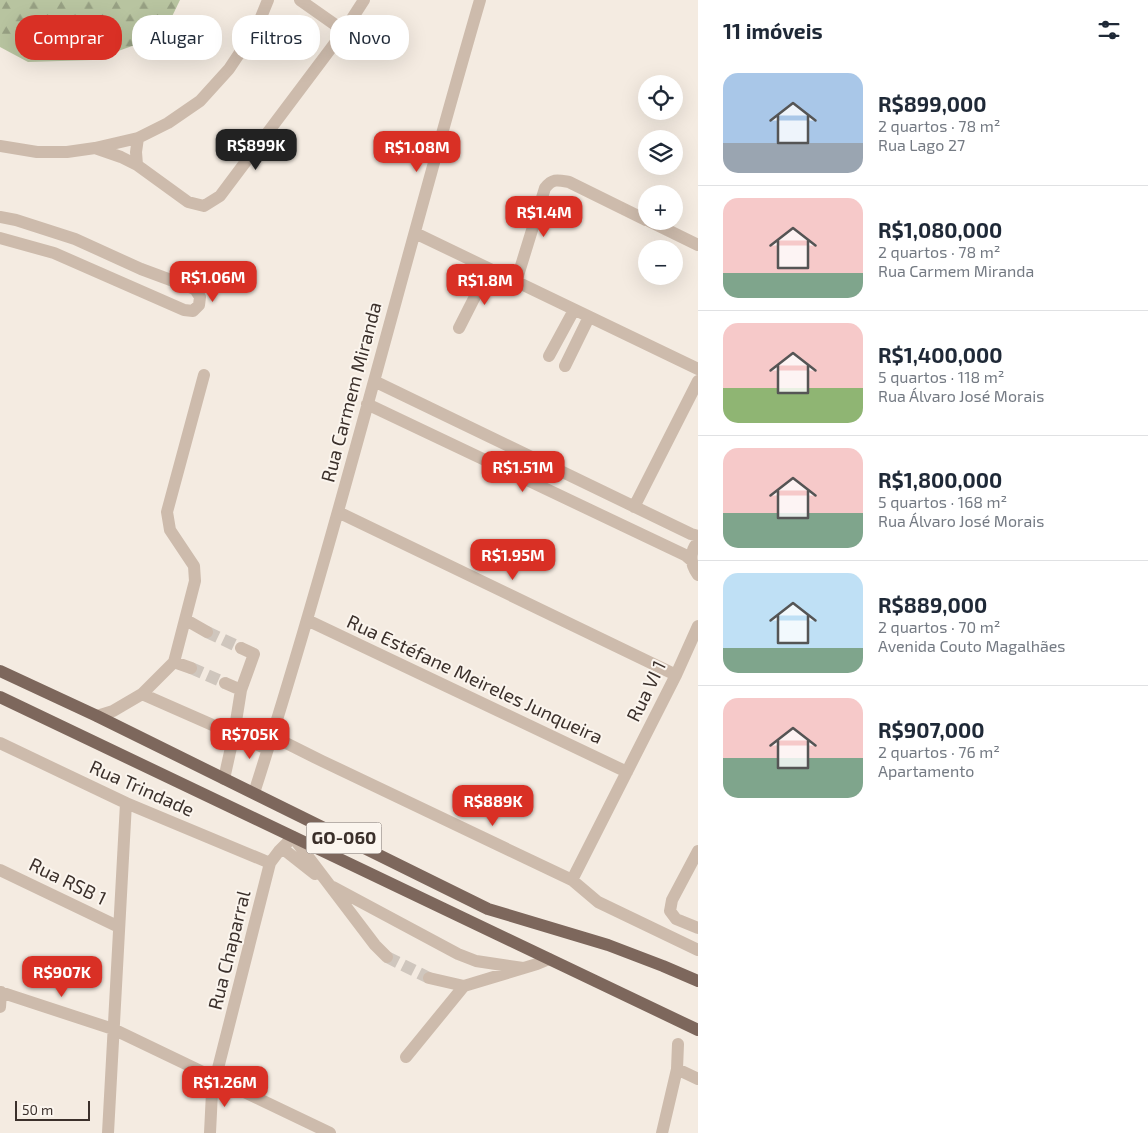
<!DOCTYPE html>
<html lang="pt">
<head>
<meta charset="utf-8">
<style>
  body { margin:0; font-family:"Exo 2",sans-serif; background:#f6f6f7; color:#1f2937; height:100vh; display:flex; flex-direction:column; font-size:19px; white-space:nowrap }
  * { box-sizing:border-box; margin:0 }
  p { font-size:16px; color:#747a83 }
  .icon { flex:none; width:28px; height:28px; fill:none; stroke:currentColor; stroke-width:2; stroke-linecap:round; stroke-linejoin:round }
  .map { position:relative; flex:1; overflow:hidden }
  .details { display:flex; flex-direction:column; background:#fff; width:450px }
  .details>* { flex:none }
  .guide { position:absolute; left:15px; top:15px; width:475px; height:45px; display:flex; gap:10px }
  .fabs { position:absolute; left:638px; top:75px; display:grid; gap:10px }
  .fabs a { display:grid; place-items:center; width:45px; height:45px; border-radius:50%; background:#fff; box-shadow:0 5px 20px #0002; font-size:25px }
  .scale { position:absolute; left:15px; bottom:12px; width:75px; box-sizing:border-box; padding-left:5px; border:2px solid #3b302b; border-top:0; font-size:14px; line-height:18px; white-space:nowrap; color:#3b302b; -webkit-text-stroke:4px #fbf5ee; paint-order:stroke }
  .price { position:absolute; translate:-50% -42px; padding:0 11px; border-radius:10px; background:#d93025; color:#fff; font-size:16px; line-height:32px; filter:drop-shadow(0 1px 2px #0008) }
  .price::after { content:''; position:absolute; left:50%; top:30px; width:15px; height:11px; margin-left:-8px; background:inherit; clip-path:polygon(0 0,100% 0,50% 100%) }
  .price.on { background:#222; color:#fff }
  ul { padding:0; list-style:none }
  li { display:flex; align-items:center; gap:15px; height:125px; padding:0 25px }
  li+li { border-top:1px solid #e0e1e3 }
  li span { display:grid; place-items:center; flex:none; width:140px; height:100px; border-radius:15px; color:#555 }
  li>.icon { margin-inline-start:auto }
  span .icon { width:60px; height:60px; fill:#fffc; stroke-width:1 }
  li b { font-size:21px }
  h2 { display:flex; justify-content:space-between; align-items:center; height:60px; padding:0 25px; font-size:21px }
  .chip { padding:0 18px; border-radius:20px; background:#fff; box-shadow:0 5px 20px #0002; font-size:18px; line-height:45px }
  .chip.on { background:#d93025; color:#fff }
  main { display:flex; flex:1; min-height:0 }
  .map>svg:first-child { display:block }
  .forest { fill:url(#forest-firs) }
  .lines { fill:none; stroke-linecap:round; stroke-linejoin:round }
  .minor-tunnel { stroke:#cfc6bd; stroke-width:12; stroke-dasharray:12 6; stroke-linecap:butt }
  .minor { stroke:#cdbbac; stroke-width:12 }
  .major { stroke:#7d675c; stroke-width:12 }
  .labels { text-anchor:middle; stroke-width:4; stroke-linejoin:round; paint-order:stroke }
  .shield { fill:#fbf5ee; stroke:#756b66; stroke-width:1 }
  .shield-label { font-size:18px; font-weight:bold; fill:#3b302b }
  .street-label { font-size:19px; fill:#3b302b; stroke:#fbf5ee }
</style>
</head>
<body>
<main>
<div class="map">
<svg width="698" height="1133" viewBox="0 0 698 1133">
  <defs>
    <pattern id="forest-firs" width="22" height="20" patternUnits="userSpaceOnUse" patternTransform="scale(1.25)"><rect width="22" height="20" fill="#b8c4a0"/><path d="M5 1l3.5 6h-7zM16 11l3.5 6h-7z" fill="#97a083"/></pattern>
  </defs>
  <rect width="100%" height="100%" fill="#f4ebe1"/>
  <path class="forest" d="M0,0h180l-17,35 -70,25 -65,2 -28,-15z"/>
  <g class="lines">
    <path class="minor-tunnel" d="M207,632l34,16
      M191,668l34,15
      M387,957l42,21"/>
    <path class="minor" d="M300,0l44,31
      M0,146l37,6h30l28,-4 43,-10 30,-15 32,-22 29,-32 28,-42 11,-27
      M95,148l26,9 16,8 51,37 16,4 16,-10 124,-165 20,-31
      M137,165l-1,-13 2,-14
      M0,217l16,3 59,19 66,30 54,20 5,8 -1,8 -6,6 -9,-1 -130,-57 -54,-15
      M649,221l49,24
      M415,233l283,136
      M516,282l29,-94c8,-10 13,-8 24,-6l77,38
      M459,328l30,-59
      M549,356l25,-46
      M565,366l24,-49
      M374,381l317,153 7,2
      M367,404l318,151 7,6
      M634,507l64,-126
      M338,512l338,163
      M698,542c-9,10 -8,22 0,33
      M186,620l21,12
      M307,620l320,152
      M241,648l13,6 -13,36
      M174,662l21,-81 -1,-15 -24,-36 -3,-18 37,-137
      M142,694l125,55
      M97,716l16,-5 29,-17 32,-32 17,6
      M272,736l50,25 250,119 26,22 100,48
      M0,743l126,60 144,60
      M224,779l10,-45 7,-44 -16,-7
      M254,793c84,-262 149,-529 226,-793
      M282,848l33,26
      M698,851l-26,49 -2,11 6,8 22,9
      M0,870l119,57
      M572,880l104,-205 22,-49
      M333,887l125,67 18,7 47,7
      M429,978l35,8 73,-22 12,-5
      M0,992l113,37 217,104
      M0,1007l1,-15
      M406,1057l58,-71
      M677,1069l21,10
      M108,1133l18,-330
      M210,1133l2,-41 58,-229 9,-12 14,-14 82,108 12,12
      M662,1133l15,-64 1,-25"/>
    <path class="major" d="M0,671l97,45 391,193 120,36 55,21 35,15
      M0,697l698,333"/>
  </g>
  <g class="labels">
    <rect class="shield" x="306.5" y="822.5" width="75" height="31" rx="4"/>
    <g class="shield-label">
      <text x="344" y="844">GO-060</text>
    </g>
    <g class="street-label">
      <text transform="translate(351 392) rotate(-75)" y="7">Rua Carmem Miranda</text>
      <text transform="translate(475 679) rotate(25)" y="7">Rua Estéfane Meireles Junqueira</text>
      <text transform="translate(646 691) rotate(-64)" y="7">Rua VI 1</text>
      <text transform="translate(142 788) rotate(24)" y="7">Rua Trindade</text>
      <text transform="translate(68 881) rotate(26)" y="7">Rua RSB 1</text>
      <text transform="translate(229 950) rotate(-76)" y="7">Rua Chaparral</text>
    </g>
  </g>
</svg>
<div class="fabs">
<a><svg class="icon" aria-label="locate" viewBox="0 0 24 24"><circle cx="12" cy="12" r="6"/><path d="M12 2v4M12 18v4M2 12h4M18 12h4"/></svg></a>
<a><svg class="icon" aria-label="layers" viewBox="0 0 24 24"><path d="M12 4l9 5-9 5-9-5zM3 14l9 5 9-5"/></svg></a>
<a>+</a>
<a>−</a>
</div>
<div class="scale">50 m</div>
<b class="price on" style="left:256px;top:171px">R$899K</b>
<b class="price" style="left:417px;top:173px">R$1.08M</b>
<b class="price" style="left:544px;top:238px">R$1.4M</b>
<b class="price" style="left:213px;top:303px">R$1.06M</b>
<b class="price" style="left:485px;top:306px">R$1.8M</b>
<b class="price" style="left:523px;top:493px">R$1.51M</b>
<b class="price" style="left:513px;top:581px">R$1.95M</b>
<b class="price" style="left:250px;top:760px">R$705K</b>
<b class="price" style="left:493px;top:827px">R$889K</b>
<b class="price" style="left:62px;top:998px">R$907K</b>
<b class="price" style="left:225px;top:1108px">R$1.26M</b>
<div class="guide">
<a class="chip on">Comprar</a>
<a class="chip">Alugar</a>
<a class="chip">Filtros</a>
<a class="chip">Novo</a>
</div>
</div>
<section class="details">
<h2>11 imóveis<svg class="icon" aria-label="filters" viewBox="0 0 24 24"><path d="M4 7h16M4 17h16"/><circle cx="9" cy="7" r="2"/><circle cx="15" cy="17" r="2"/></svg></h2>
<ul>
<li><span style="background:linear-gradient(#a9c7e8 70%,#9aa5b1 0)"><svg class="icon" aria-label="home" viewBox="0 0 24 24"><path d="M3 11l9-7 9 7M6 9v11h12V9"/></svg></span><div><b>R$899,000</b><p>2 quartos · 78 m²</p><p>Rua Lago 27</p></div></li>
<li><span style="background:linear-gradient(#f6c9c9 75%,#7fa58c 0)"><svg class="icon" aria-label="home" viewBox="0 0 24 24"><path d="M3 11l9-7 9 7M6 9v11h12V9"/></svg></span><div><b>R$1,080,000</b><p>2 quartos · 78 m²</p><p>Rua Carmem Miranda</p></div></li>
<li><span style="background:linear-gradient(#f6c9c9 65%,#8fb573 0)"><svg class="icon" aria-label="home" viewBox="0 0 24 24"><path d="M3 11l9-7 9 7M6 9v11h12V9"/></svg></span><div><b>R$1,400,000</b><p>5 quartos · 118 m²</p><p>Rua Álvaro José Morais</p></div></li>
<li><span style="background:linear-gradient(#f6c9c9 65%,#7fa58c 0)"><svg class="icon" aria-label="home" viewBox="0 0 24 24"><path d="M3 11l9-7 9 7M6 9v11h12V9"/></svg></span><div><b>R$1,800,000</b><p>5 quartos · 168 m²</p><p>Rua Álvaro José Morais</p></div></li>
<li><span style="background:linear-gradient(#bfe0f5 75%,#7fa58c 0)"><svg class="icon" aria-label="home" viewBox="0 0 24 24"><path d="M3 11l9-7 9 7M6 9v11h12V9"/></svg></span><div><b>R$889,000</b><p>2 quartos · 70 m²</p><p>Avenida Couto Magalhães</p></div></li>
<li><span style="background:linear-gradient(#f6c9c9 60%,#7fa58c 0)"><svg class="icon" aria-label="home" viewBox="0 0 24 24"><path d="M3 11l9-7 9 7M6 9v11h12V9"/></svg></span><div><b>R$907,000</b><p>2 quartos · 76 m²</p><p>Apartamento</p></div></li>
</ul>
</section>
</main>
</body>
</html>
